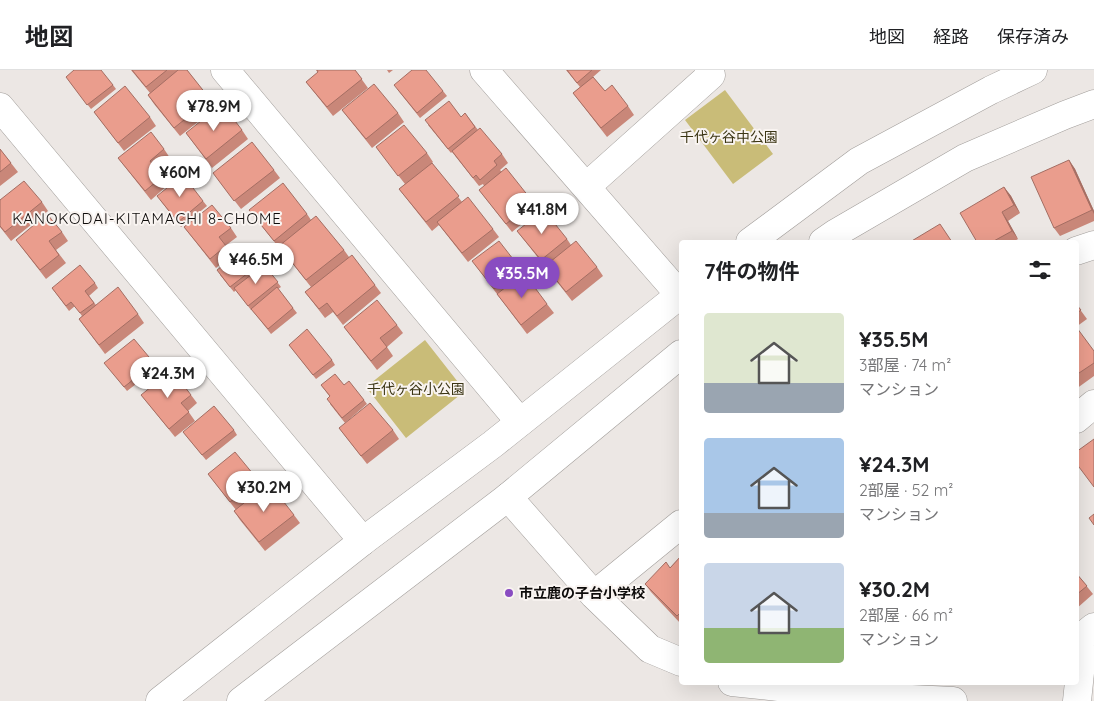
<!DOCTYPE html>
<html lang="ja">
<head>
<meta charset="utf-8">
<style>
  body { margin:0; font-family:Quicksand,"Noto Sans JP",sans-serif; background:#f6f6f6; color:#202124; height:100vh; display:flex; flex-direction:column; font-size:19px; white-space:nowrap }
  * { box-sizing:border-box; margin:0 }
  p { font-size:16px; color:#757577 }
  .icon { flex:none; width:28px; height:28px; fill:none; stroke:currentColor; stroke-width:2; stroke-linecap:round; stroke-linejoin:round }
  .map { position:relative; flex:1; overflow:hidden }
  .side { position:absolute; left:679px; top:170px; width:400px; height:445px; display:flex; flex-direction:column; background:#fff; border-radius:5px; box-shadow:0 5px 20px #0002 }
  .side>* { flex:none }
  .price { position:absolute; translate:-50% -42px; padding:0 11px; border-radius:18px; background:#fff; color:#222; font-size:16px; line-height:32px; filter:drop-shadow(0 1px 2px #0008) }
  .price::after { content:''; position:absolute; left:50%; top:30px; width:15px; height:11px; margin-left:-8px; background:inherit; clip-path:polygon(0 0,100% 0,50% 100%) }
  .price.selected { background:#894cc1; color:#fff }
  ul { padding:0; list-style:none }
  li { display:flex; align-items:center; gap:15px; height:125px; padding:0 25px }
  li span { display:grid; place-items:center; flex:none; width:140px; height:100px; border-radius:5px; color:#555 }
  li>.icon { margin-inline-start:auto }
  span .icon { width:60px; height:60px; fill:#fffc; stroke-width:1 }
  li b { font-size:21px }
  h2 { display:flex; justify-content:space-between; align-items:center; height:60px; padding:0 25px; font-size:21px }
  header { display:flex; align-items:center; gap:30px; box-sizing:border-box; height:70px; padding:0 25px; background:#fff; border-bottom:1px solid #e0e0e0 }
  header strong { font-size:24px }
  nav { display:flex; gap:28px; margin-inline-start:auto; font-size:18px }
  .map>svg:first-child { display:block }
  .green { fill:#c9bc78 }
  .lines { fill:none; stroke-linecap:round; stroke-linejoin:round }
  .street-casing { stroke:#a29e9b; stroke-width:29 }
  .secondary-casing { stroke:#a29e9b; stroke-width:29 }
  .street { stroke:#fff; stroke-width:28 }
  .secondary { stroke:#fff; stroke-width:28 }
  .wall { fill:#c98779 }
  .shaded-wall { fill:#a46e63 }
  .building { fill:#ea9d8d; stroke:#a46e63 }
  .poi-dot { fill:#894cc1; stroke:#f9f4f1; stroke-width:2 }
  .labels { text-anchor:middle; stroke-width:4; stroke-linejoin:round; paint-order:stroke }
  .park-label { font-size:14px; fill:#3b3514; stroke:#f9f4f1 }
  .poi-label { font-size:14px; font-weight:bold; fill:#0e0c0b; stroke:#f9f4f1; text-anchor:start }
  .neighbourhood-label { font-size:15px; letter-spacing:1px; fill:#0e0c0b; stroke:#f9f4f1 }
</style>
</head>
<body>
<header>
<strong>地図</strong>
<nav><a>地図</a><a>経路</a><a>保存済み</a></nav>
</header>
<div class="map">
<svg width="1094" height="631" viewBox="0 0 1094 631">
  <rect width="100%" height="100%" fill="#ece7e4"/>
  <path class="green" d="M725,20l48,64 -40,30 -48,-64z
    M425,270l40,51 -59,47 -40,-51z"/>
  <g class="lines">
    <defs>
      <path id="street" d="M225,0l295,352
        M484,0l196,225
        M0,37l363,434
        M587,116l124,-111 -2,-5
        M1076,181l18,-6
        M1076,349l18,-15
        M508,427l86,98 56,54 31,13
        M594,525l87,-71
        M732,612l138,15 83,4
        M1077,631l7,-66 10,-8"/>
      <path id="secondary" d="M750,172l109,-81 132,-71 42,-20
        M823,172l13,-9 129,-75 100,-43 29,-11
        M160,631l203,-160 130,-97 188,-150
        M241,631l267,-204 173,-143"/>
    </defs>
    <use href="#street" class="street-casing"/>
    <use href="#secondary" class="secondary-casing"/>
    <use href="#street" class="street"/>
    <use href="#secondary" class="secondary"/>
  </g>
  <path class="wall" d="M131,0h56l29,38 -36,28 -26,-32 -6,-9 2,-2z
    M316,0h39l13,18 -35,28 -27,-34 12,-9z
    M387,0h6l-4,3z
    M566,0h35l-8,7 12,14 23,15 6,9 -27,22 -34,-44 7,-6z
    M69,11l44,4 3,4 -25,20z
    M397,19l46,2 4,5 -27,22z
    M342,40l56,3 6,9 -32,26z
    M94,42l56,5 6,9 -32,25z
    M465,43l13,17 24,24 6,9 -8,7 2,2 31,30 6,8 -27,22 -33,-42 5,-4 -1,-2 -4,2 -27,-34 -1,1 -23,-28 33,-8z
    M242,60l6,9 -36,29 -26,-35z
    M376,77l51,6 6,9 -1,1 30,39 31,27 6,8 -31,25 -29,-37 -7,6 -33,-42 6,-5z
    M0,79l18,23 -18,14z
    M164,79l6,9 -13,12 11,15 -17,15 -33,-42z
    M1069,90l6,9 19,42v10l-34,15 -6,-8z
    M274,100l6,8 -39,31 -28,-36z
    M1004,117l7,9 9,17 -12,8 10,18 -5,3h-36z
    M0,130l42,2 6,9 -37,30 -11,-14z
    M160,130l43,1 4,5 -26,21z
    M249,140l58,4 4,6 33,30 5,7 26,28 6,8 -38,32 -10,-13 -8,6 -20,-26 6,-5 -30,-38h-1z
    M184,157l47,1 6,9 -12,9 7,9 -16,13z
    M517,161l50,8 4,6 26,22 6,9 -31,25z
    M62,162l6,9 -12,9 10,13 -20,16 -30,-39z
    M262,192l19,25 -3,2 19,24 -26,21 -19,-24h-1l-15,-20 -2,2 -14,-17z
    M476,196l44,2 4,5 -27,21z
    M95,213l3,5 -9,8 7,9 42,9 6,9 -39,31 -26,-35 3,-3 -7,-10 -6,5 -17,-23z
    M497,224l50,10 7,9 -27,21z
    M1076,234l11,15 -11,8z
    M397,255l6,8 -16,14 6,9 -16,14 -33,-43z
    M1076,259l18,22v25l-18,13z
    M289,275l43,15 3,5 -19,14z
    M154,293l3,5 -30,23 -19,-24z
    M321,315h23l20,15 3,4 -22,19 -15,-19v-7z
    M141,325h50l6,8 -9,8 7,10 -20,16z
    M339,358l54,2 6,9 -32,25z
    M234,360l3,5 -31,25 -23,-28z
    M208,404l50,6 5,8 31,27 6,8 -35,28 -25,-31 -6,-9 2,-1z
    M681,486v68l-30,-32 -6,-8 25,-16z
    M1076,503l17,21 -17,15z"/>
  <path class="shaded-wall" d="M1069,90l6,9 19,42v3l-2,-4z
    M1004,117l7,9 9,17 -6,-8z
    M1002,142l6,9 10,18 -6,-8z"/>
  <path class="building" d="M74,0h27l12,15 -26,20 -21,-28z
    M132,0h35l-21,17z
    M178,0h9l23,29 -36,29 -26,-33z
    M317,0h38l7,9 -35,28 -21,-25 12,-10z
    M412,0h14l17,21 -26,22 -23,-28z
    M567,0h25l-15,13z
    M593,7l12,14 7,-6 16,21 -27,22 -28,-35z
    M374,14l24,29 -32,26 -24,-29z
    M125,16l25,31 -32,26 -24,-31z
    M449,31l12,16 4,-4 10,14 -27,22 -23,-29z
    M222,34l20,26 -36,29 -20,-26z
    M404,55l23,28 -29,23 -22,-29z
    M480,58l22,26 -8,7 3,4 -17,15 -4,-5 -3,3 -21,-27z
    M151,62l13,17 -14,12 12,16 -17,14 -27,-33z
    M252,72l22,28 -40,31 -21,-28z
    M0,79l11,14 -11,9z
    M1069,90l23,50 -38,18 -23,-51z
    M432,93l27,33 -33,26 -27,-33z
    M506,98l27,34 -27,22 -27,-34z
    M183,105l20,26 -25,21 -21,-26z
    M24,111l18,21 -37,30 -5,-6v-26z
    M283,113l24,31 -33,27 -25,-31z
    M1004,117l10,18 -12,7 10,19 -20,11h-15l-17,-29z
    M468,127l25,32 -31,24 -25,-31z
    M212,135l19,23 -12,9 7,9 -16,13 -26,-32z
    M544,140l23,29 -26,21 -24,-29z
    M47,144l15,18 -13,9 10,14 -19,15 -24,-30z
    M316,146l28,34 -38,30 -27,-34z
    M940,154l12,18h-42z
    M499,171l21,27 -26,21 -22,-28z
    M576,171l21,26 -31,25 -21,-26z
    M249,175l13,17 -32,25 -13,-17z
    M352,185l23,30 -38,31 -10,-13 -8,6 -14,-17z
    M80,195l15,18 -10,8 9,12 -14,10 -9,-11 -5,4 -14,-18z
    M264,195l14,17 -30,24 -14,-18z
    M524,203l23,31 -26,21 -24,-31z
    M118,217l20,27 -39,31 -20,-26z
    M277,217l16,21 -25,21 -17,-20z
    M377,230l20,25 -17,13 7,9 -16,14 -27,-34z
    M1076,234l5,6 -5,4z
    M1077,258l17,23v12l-18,12v-46z
    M307,259l25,31 -19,15 -24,-30z
    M134,269l20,24 -30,24 -20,-24z
    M172,300l19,25 -10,8 8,9 -20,17 -28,-34z
    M335,304l9,11 5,-4 15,19 -22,18 -15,-19 3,-3 -9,-11z
    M370,333l23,27 -32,26 -22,-28z
    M214,336l20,24 -32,25 -19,-23z
    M1094,369v48l-18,-24v-11z
    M235,382l23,28 -28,22 -22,-28z
    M269,413l25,32 -35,27 -25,-31z
    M1094,444v11l-5,-7z
    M681,486v56l-4,4 -32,-32 21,-22 4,6z
    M1076,503l11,13 -11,9z"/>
  <circle class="poi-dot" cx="509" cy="523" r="5"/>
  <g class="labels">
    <g class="park-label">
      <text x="729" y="72">千代ヶ谷中公園</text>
      <text x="416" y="324">千代ヶ谷小公園</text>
    </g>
    <g class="poi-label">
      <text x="519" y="528">市立鹿の子台小学校</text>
    </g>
    <g class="neighbourhood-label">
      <text x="147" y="154">KANOKODAI-KITAMACHI 8-CHOME</text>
    </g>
  </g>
</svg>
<b class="price" style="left:214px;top:62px">¥78.9M</b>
<b class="price" style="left:180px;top:128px">¥60M</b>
<b class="price" style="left:542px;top:165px">¥41.8M</b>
<b class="price" style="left:256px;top:215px">¥46.5M</b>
<b class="price selected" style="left:522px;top:229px">¥35.5M</b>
<b class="price" style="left:168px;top:329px">¥24.3M</b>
<b class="price" style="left:264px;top:443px">¥30.2M</b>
<section class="side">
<h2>7件の物件<svg class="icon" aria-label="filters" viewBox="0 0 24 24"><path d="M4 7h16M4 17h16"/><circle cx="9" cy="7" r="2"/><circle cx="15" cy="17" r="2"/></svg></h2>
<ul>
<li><span style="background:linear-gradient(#dfe7d0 70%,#9aa5b1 0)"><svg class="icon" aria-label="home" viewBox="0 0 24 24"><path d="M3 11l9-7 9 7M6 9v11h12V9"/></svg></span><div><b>¥35.5M</b><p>3部屋 · 74 m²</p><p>マンション</p></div></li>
<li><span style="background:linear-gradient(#a9c7e8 75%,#9aa5b1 0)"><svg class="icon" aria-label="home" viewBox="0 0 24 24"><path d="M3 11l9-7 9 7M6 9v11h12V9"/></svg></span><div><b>¥24.3M</b><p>2部屋 · 52 m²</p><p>マンション</p></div></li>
<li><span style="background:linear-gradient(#c9d6e8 65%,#8fb573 0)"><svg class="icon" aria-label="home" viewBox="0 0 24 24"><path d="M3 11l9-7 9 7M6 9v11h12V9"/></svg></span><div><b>¥30.2M</b><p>2部屋 · 66 m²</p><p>マンション</p></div></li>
</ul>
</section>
</div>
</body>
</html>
